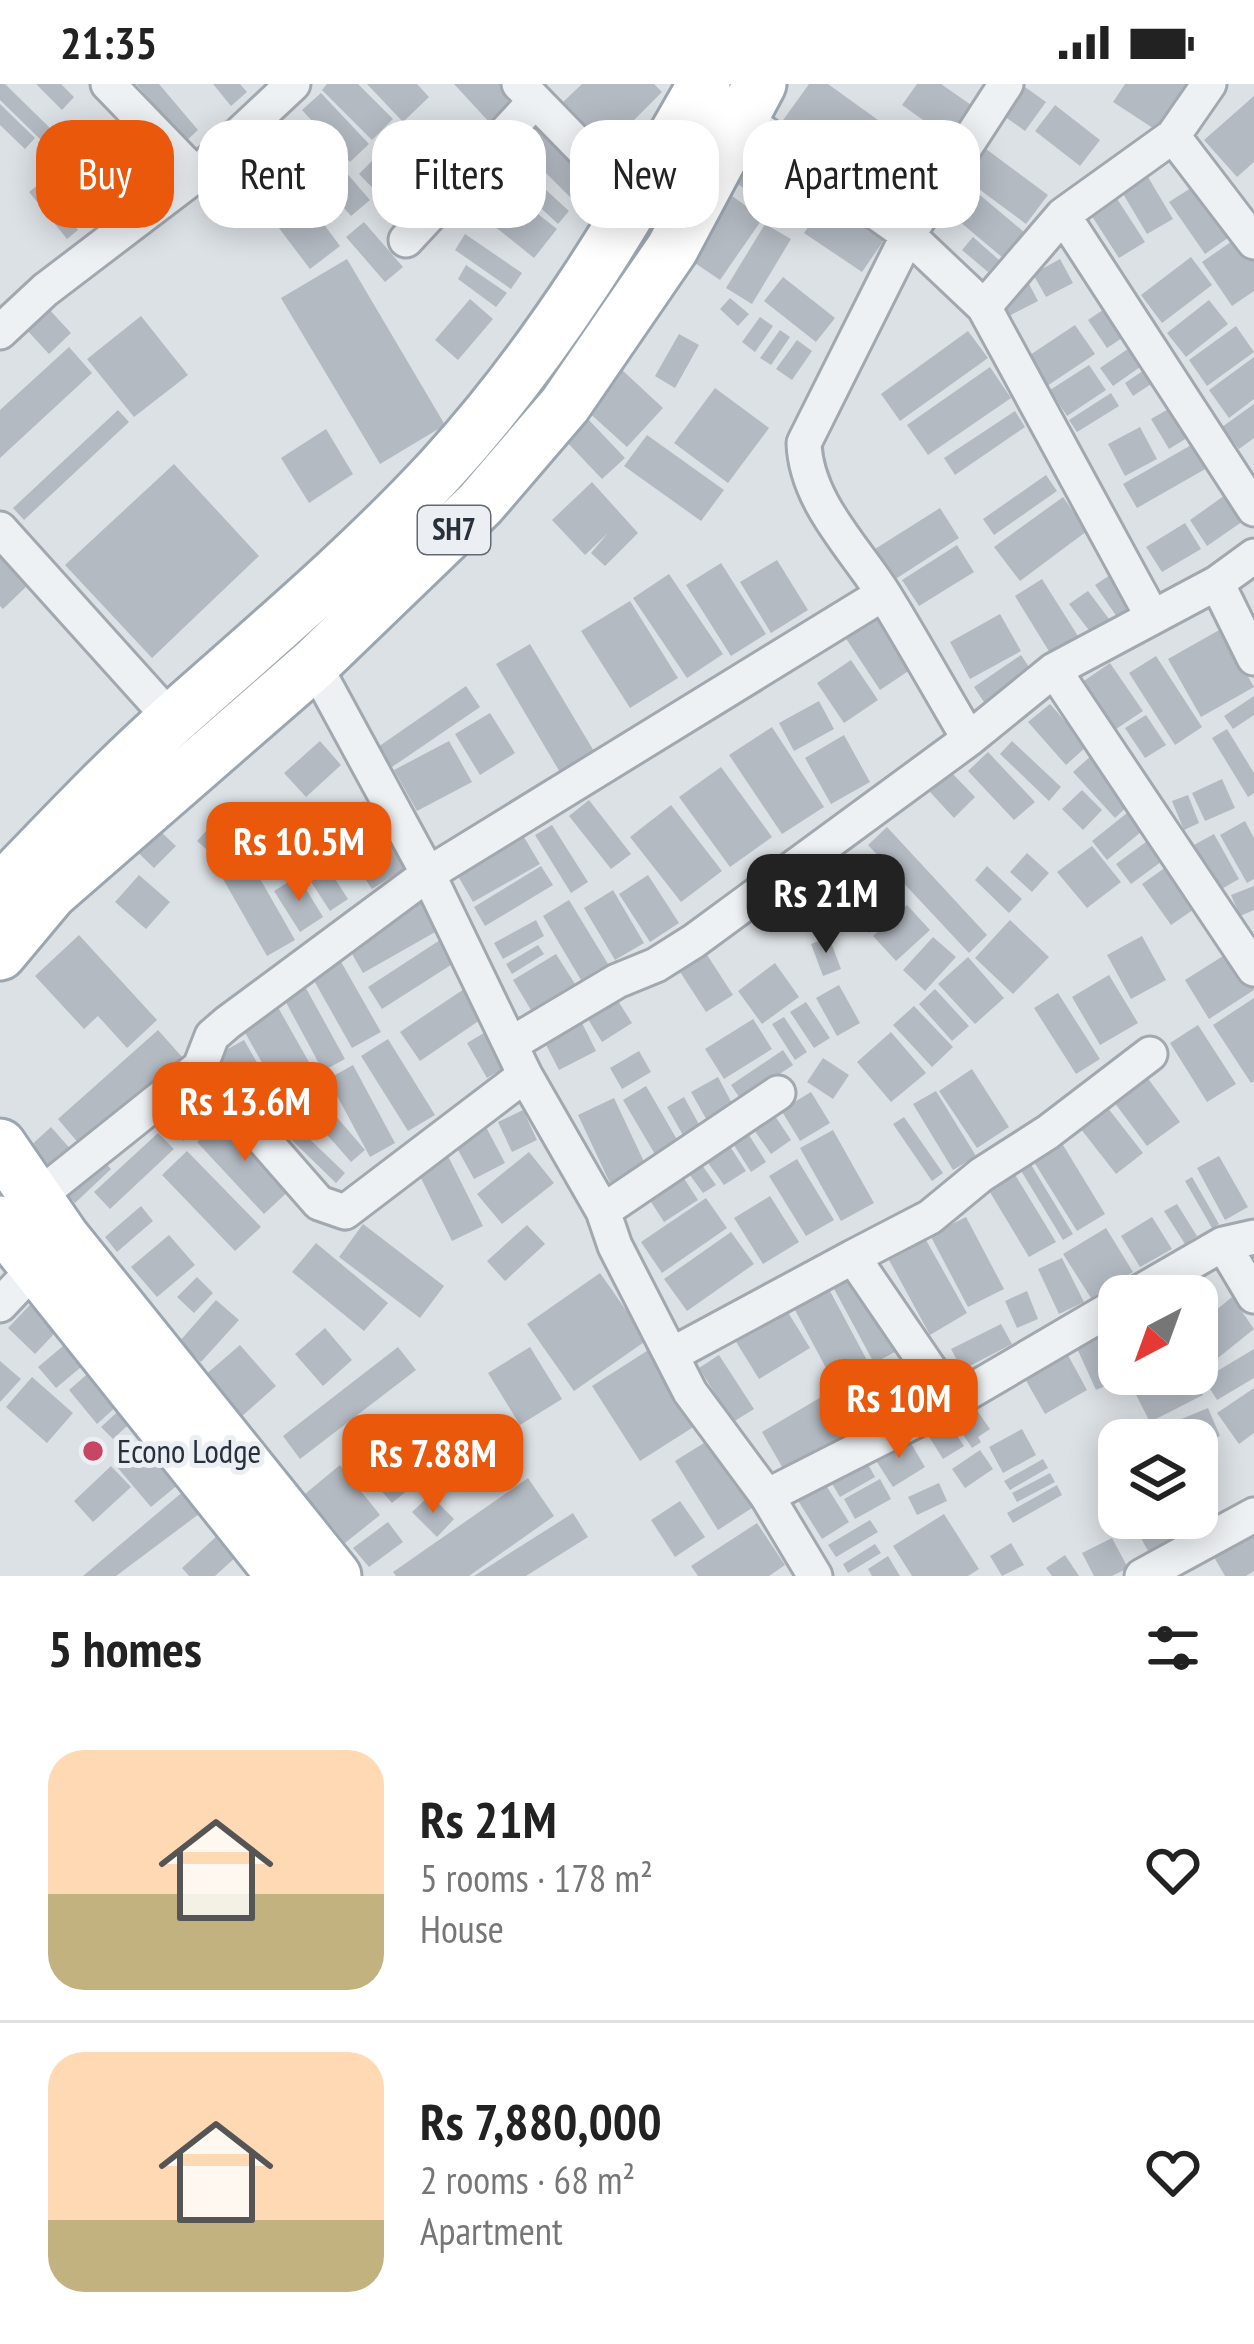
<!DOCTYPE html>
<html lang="en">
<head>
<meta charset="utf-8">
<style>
  body { margin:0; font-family:"PT Sans Narrow",sans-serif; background:#f6f6f6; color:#222; height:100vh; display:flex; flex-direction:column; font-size:45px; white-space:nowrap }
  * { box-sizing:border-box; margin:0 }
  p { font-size:39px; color:#767676 }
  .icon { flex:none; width:66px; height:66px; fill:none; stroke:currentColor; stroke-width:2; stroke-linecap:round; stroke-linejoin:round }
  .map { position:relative; height:1492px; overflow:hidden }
  .drawer { display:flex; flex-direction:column; background:#fff; flex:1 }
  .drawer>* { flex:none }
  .hud { position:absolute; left:36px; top:36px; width:1182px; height:108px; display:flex; gap:24px }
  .needle { width:78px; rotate:221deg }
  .tools { position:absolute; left:1098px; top:1191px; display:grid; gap:24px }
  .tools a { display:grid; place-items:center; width:120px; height:120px; border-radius:24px; background:#fff; box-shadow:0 6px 30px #0003; font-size:60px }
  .price { position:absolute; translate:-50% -102px; padding:0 27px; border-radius:24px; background:#ea580c; color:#fff; font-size:39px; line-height:78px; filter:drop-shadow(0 3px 6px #0008) }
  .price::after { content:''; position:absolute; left:50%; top:72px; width:36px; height:27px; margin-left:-18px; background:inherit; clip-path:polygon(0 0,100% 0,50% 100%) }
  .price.current { background:#222; color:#fff }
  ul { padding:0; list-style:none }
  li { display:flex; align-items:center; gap:36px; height:300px; padding:0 48px }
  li+li { border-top:3px solid #e0e0e0 }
  li span { display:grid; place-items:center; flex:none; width:336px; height:240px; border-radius:36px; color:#555 }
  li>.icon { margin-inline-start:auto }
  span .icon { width:144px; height:144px; fill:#fffc; stroke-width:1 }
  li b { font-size:51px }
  h2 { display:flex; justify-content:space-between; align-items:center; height:144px; padding:0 48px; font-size:51px }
  .tag { padding:0 42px; border-radius:36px; background:#fff; box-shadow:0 6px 30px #0003; font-size:42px; line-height:108px }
  .tag.current { background:#ea580c; color:#fff }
  .status { display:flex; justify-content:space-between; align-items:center; height:84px; padding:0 60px; background:#fff; direction:ltr }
  .status svg { height:33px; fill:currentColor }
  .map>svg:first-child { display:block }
  .building { fill:#b4bac2 }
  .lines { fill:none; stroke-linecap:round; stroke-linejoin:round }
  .minor-casing { stroke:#a2a8af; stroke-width:39 }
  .primary-casing { stroke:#9ca6b0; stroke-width:57 }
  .minor { stroke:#eef1f4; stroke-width:33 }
  .primary { stroke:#fff; stroke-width:51 }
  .poi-dot { fill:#c64663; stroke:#ebeff3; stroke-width:4.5 }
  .labels { text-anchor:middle; stroke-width:10; stroke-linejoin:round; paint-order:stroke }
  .shield { fill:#ebeff3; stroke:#626972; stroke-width:3 }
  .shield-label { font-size:30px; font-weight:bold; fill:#27303b }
  .poi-label { font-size:33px; fill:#27303b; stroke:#ebeff3; text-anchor:start }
</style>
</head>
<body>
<div class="status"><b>21:35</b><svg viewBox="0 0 49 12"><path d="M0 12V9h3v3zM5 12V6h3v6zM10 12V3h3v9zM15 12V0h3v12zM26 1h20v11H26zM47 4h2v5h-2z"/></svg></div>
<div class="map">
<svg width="1254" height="1492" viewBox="0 0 1254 1492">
  <rect width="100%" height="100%" fill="#dce1e5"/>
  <path class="building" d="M0,0h5l47,46 -11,10 -41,-40z
    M36,0h25l13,13 -12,13z
    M136,0h23l39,46 -12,11z
    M213,0h27l7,8 -16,14z
    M327,0h31l35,35 -21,21 -50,-50z
    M367,0h50l12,13 -26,25z
    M454,0h50l13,14 -27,25z
    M582,0h72l8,8 -55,55 -44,-45z
    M809,0h19l57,41 -39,55 -70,-50z
    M917,0h24l33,23 -23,33 -49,-35z
    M1125,0h60l6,4 -29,46 -49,-32z
    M1025,3l21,15 -21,29 -21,-15z
    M321,9l48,51 -19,18 -48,-52z
    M1254,12v66l-17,15 -33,-37z
    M0,20l35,34 -10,11 -25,-24z
    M1055,21l45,35 -20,26 -45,-35z
    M536,32l59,58 -24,24 -58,-58z
    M129,34l39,46 -46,38 -38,-45z
    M888,46l48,41 -27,32 -48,-40z
    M312,49l58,67 -19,16 -58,-67z
    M391,54l51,48 -13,13 -51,-47z
    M66,61l47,59 -30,24 -47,-60z
    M986,65l62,46 -22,29 -62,-46z
    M378,71l45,44 -20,20 -44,-45z
    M758,72l54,39 -20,28 -54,-39z
    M524,86l45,41 -11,13 -45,-42z
    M1145,88l28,47 -26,15 -28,-47z
    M39,100l39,46 -11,9 -38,-47z
    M1197,100l35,51 -27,19 -36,-52z
    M968,101l56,47 -21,26 -56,-47z
    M297,104l43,58 -30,23 -44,-58z
    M505,104l52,41 -23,29 -51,-41z
    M1112,107l33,51 -26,16 -33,-51z
    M732,112l31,22 -43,62 -31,-21z
    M829,113l57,40 -24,35 -58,-39z
    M364,138l39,45 -18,15 -39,-45z
    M765,140l26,15 -39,65 -26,-16z
    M465,150l57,39 -11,16 -56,-39z
    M973,153l26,23 -11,12 -26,-22z
    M1238,153l16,23v31l-22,15 -30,-44z
    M1191,173l21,28 -50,38 -21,-28z
    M347,175l98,166 -65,39 -99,-166z
    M1060,175l13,24 -27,14 -13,-23z
    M466,181l41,28 -11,14 -38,-28z
    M783,193l52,41 -19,24 -52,-41z
    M1029,200l9,17 -31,16 -9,-17z
    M730,214l19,16 -11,12 -18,-17z
    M470,215l23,20 -35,41 -23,-20z
    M1209,216l19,24 -42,33 -19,-24z
    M1116,217l18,29 -27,18 -19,-28z
    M47,223l24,26 -22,21 -24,-26z
    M141,232l47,59 -54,42 -47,-58z
    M760,233l13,9 -18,26 -13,-10z
    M1075,241l20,29 -48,32 -20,-29z
    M1236,242l18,26 -47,34 -18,-26z
    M780,246l10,7 -19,28 -11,-7z
    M968,247l20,27 -88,63 -19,-27z
    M679,250l20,11 -24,43 -20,-12z
    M797,256l15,11 -20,29 -16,-11z
    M1141,256l12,18 -40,28 -13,-18z
    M69,263l23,26 -92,85v-48z
    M1254,273v42l-25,19 -20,-28z
    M1156,278l9,13 -32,21 -8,-13z
    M1089,281l17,25 -39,26 -17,-26z
    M990,283l21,31 -83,57 -21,-30z
    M621,285l42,39 -36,39 -42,-38z
    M715,304l54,40 -41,55 -54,-40z
    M1111,309l8,13 -42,26 -8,-12z
    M1177,320l18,29 -26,16 -18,-30z
    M1254,320v34l-15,11 -17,-22z
    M118,326l11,12 -105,98 -11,-12z
    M1015,327l10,16 -70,48 -11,-17z
    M587,334l38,40 -23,21 -38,-40z
    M1140,343l17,32 -32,17 -17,-32z
    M326,345l27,45 -44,29 -28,-45z
    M647,351l77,55 -23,31 -77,-55z
    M1200,356l14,24 -77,44 -14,-24z
    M174,380l85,92 -107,102 -87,-93z
    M1046,391l11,16 -63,44 -11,-16z
    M592,398l46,51 -33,33 -14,-13 17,-20 -23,22 -33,-35z
    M1228,409l18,26 -39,27 -17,-26z
    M1063,413l24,34 -67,50 -26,-34z
    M940,424l19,30 -65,42 -19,-31z
    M1185,439l16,26 -39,23 -16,-25z
    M957,461l17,27 -55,34 -17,-26z
    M0,467l30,32 -27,26 -3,-3z
    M777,476l31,50 -37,23 -31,-51z
    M721,479l45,71 -35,22 -45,-71z
    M1116,487l23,31 -22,15 -22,-32z
    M669,490l54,80 -36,24 -54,-80z
    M1042,495l41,65 -28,17 -40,-65z
    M1088,507l24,32 -18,14 -25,-33z
    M630,517l48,77 -48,30 -49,-77z
    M883,528l36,52 -39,26 -35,-53z
    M1000,530l21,37 -51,28 -20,-37z
    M1221,545l33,58 -53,30 -33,-58z
    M530,560l65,109 -34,21 -65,-110z
    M1021,571l12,18 -47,32 -12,-18z
    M1156,572l46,71 -27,18 -46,-72z
    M851,576l27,40 -34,23 -27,-40z
    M1110,579l33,48 -33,22 -32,-48z
    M466,602l14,21 -88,60 -14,-20z
    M1254,612v19l-21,14 -9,-13z
    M819,617l15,28 -40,22 -15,-28z
    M1050,620l37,42 -21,19 -38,-43z
    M490,629l25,40 -35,22 -25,-41z
    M1146,631l20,30 -21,13 -20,-30z
    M772,643l52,80 -42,27 -53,-79z
    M1227,645l27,44v20l-6,4 -36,-59z
    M844,651l26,47 -39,22 -26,-46z
    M320,657l21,24 -35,32 -22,-24z
    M449,657l23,41 -55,29 -23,-41z
    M1012,657l49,46 -12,14 -49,-47z
    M988,668l47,50 -21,18 -46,-49z
    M1092,671l41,46 -18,17 -42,-46z
    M721,683l51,70 -42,30 -51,-70z
    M951,688l24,25 -21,21 -24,-26z
    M1222,695l13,29 -30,13 -13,-28z
    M1082,706l20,20 -19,20 -21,-21z
    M1188,711l11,28 -15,7 -12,-29z
    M589,716l42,54 -20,15 -42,-53z
    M364,717l43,66 -35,22 -44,-65z
    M671,721l51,66 -41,31 -51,-65z
    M1132,725l15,18 -40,33 -15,-19z
    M146,734l30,28 -22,22 -29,-28z
    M1245,737l9,17v41l-7,4 -27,-48z
    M552,741l36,57 -17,11 -36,-58z
    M887,743l100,108 -18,18 -101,-108z
    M209,744l24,21 -12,13 -24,-21z
    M521,748l19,32 -67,38 -18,-31z
    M1214,750l25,45 -21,12 -26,-45z
    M1154,752l15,20 -38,28 -15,-20z
    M1092,762l29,36 -34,26 -30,-36z
    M1027,769l22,20 -17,19 -22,-20z
    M320,772l28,43 -18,12 -28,-43z
    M1173,778l30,41 -32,22 -29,-41z
    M251,779l44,77 -28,16 -44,-77z
    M541,782l12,19 -68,41 -11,-19z
    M987,782l35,33 -13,14 -34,-33z
    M868,785l33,32 -32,32 -33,-32z
    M139,791l31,27 -24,27 -31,-27z
    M648,791l31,48 -29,19 -31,-48z
    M298,792l25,41 -23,15 -26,-41z
    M1254,802v24l-14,6 -9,-21z
    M613,806l31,53 -29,17 -31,-52z
    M419,815l18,32 -74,42 -19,-33z
    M569,816l39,64 -27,16 -38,-64z
    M907,821l23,25 -34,31 -23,-25z
    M536,836l8,16 -41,23 -9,-16z
    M1010,836l39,37 -36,37 -38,-36z
    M79,851l78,85 -30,28 -29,-32 -14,13 -49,-53z
    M1142,852l24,44 -35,19 -24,-44z
    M829,853l12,32 -18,7 -12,-32z
    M933,853l23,20 -31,34 -22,-21z
    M440,856l14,23 -72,46 -14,-22z
    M700,860l33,51 -27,17 -33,-51z
    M538,861l6,9 -32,20 -6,-10z
    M1231,867l23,39 -45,29 -24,-39z
    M336,869l45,79 -29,16 -44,-78z
    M556,870l19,30 -44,26 -18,-30z
    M968,873l36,41 -29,26 -37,-40z
    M775,879l24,34 -37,27 -24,-33z
    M1109,891l29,48 -38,22 -28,-48z
    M302,897l43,78 -22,12 -42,-78z
    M839,901l21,38 -23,13 -21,-38z
    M464,905l19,29 -63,43 -20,-29z
    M935,905l34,37 -17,15 -33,-37z
    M613,909l19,30 -30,19 -19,-31z
    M1058,909l42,66 -24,15 -42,-66z
    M1254,914v83l-3,2 -38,-58z
    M275,918l39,69 -36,20 -39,-69z
    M806,918l24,36 -16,10 -24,-36z
    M914,922l39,41 -21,20 -39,-42z
    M579,933l17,34 -37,19 -17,-33z
    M784,933l23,35 -12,8 -23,-36z
    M753,935l19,30 -48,30 -19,-30z
    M1198,941l38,59 -29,18 -37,-59z
    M158,946l25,28 -71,65 -32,22 -22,-26z
    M489,946l20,35 -22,13 -20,-35z
    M891,948l35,41 -35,29 -34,-40z
    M388,955l47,76 -27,16 -47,-75z
    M244,956l30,52 -28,16 -29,-53z
    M783,966l10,15 -52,35 -10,-15z
    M639,967l12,21 -29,17 -12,-21z
    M823,974l26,17 -16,24 -26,-17z
    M353,981l42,78 -25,14 -42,-78z
    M972,985l37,58 -32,21 -38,-57z
    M1141,985l39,53 -33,24 -39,-52z
    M718,993l17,32 -26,15 -18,-32z
    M310,1002l55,64 -14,12 -56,-64z
    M646,1002l33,57 -23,13 -33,-56z
    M936,1007l40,65 -23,14 -40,-66z
    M206,1008l14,15 -37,34 -14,-16z
    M811,1008l19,31 -30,18 -19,-31z
    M684,1013l17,31 -17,9 -17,-30z
    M614,1014l32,68 -36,17 -32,-68z
    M1104,1019l39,50 -27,21 -39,-50z
    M275,1022l70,67 -9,10 -70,-68z
    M523,1026l14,30 -25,12 -14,-30z
    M226,1031l68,71 -30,28 -67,-72z
    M775,1032l16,24 -20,14 -17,-24z
    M904,1033l39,56 -11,8 -39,-57z
    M485,1041l20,38 -31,16 -21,-38z
    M51,1043l23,26 -23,22 -24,-26z
    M833,1046l41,73 -33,18 -41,-73z
    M747,1048l19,30 -15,10 -19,-30z
    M158,1049l16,16 -64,60 -16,-17z
    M729,1061l17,26 -22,14 -18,-25z
    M1063,1061l42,69 -28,17 -43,-69z
    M445,1066l38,76 -31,15 -37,-75z
    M187,1067l74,76 -26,24 -73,-76z
    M529,1068l25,31 -52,41 -25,-30z
    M99,1072l12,13 -36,34 -11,-12z
    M1219,1072l29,51 -23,13 -28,-52z
    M697,1074l19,27 -13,8 -19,-26z
    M1027,1074l46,76 -10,6 -46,-76z
    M797,1075l37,61 -28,16 -37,-60z
    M678,1085l20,31 -34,22 -20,-31z
    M1014,1089l42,69 -27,15 -41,-68z
    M1192,1093l27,47 -7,4 -27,-47z
    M770,1112l29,46 -36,22 -29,-46z
    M706,1114l21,30 -65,45 -21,-31z
    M1177,1120l20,32 -12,8 -21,-33z
    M141,1122l12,15 -36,31 -12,-15z
    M966,1133l38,72 -36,18 -38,-72z
    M1152,1133l20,32 -32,18 -19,-31z
    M363,1140l81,62 -24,32 -81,-61z
    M527,1141l18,19 -40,37 -18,-20z
    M1106,1144l27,44 -42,26 -28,-44z
    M731,1148l23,32 -67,47 -23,-32z
    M169,1151l26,30 -38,32 -26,-30z
    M926,1156l41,73 -37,22 -41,-75z
    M316,1159l72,60 -24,28 -72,-59z
    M1062,1174l22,44 -25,12 -21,-45z
    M600,1189l47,67 -73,51 -47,-67z
    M853,1190l42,78 -21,11 -42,-78z
    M822,1192l47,88 -35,19 -47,-88z
    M197,1193l16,16 -19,20 -17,-16z
    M44,1206l27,26 -36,38 -27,-26z
    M1027,1207l11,28 -21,9 -12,-27z
    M1232,1213l22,32 -51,41 -6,-7v-37z
    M216,1216l23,20 -38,42 -22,-20z
    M781,1217l29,47 -51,31 -29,-47z
    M1001,1240l11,20 -50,26 -11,-21z
    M325,1244l27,32 -29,26 -28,-32z
    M81,1247l18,21 -43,36 -18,-21z
    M1106,1247l13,30v13h14l-37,16 -21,-46z
    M240,1261l36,41 -35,31 -37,-41z
    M1063,1262l24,44 -42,24 -25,-44z
    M398,1263l18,23 -116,89 -17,-23z
    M530,1263l32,52 -42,26 -32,-52z
    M650,1265l48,75 -58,37 -48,-75z
    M1254,1265v29l-37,22 -13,-21z
    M719,1271l35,54 -21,13 -34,-54z
    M0,1277l21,18 -21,23z
    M100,1279l28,33 -31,28 -28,-34z
    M867,1286l24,40 -106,62 -23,-40z
    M1158,1290h34l11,21 -53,27 -18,-35z
    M32,1293l41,36 -26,30 -41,-36z
    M1254,1304v45l-15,11 -22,-31z
    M971,1318l19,27 -12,8 3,5 -9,6 -22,-33 9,-6 8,12 -6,-12z
    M127,1319l12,12 -26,24 -12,-12z
    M1208,1324l12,28 -23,10v-6h-35l-5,-11z
    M946,1335l18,27 -21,13 -17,-27z
    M1022,1345l14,26 -33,18 -14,-26z
    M362,1351l47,54 -17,14 -47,-53z
    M906,1351l19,32 -32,20 -20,-31z
    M712,1354l43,68 -37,24 -43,-69z
    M148,1359l32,40 -29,24 -34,-40z
    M980,1366l13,19 -28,19 -13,-19z
    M864,1373l11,20 -35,20 -12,-20z
    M1043,1375l5,9 -38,22 -6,-9z
    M340,1381l40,50 -35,28 -40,-49z
    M111,1382l20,21 -38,35 -19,-21z
    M1050,1389l5,9 -38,20 -5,-9z
    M528,1394l26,38 -85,60h-73l-3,-4z
    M880,1395l11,20 -36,20 -11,-20z
    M824,1398l25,40 -27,17 -25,-40z
    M939,1399l8,18 -30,14 -9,-18z
    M1057,1401l5,10 -49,28 -6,-10z
    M185,1406l18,21 -87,65h-33z
    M430,1411l24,24 -17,18 -25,-25z
    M680,1417l25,36 -30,20 -24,-37z
    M573,1429l15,24 -62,39h-52z
    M944,1430l35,55 -11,7h-56l-19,-30z
    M1130,1434h44l8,16 -34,17z
    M870,1436l8,12 -42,25 -8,-12z
    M388,1438l15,20 -34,25 -16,-19z
    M1254,1438v49l-8,5h-21l-18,-31z
    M757,1439l28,42 -16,11h-71l-7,-10z
    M218,1451l19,21 -22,20h-26l-7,-8z
    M1112,1454l16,30 -16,8h-18l-12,-23z
    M1011,1459l13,22 -22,11 -12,-20z
    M875,1460l6,9 -33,20 -5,-9z
    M1065,1471l14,21h-27l-6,-8z
    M888,1472l12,20h-28l-4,-7z"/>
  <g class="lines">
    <defs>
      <path id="minor" d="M108,0l88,91
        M519,0l117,120
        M740,32l168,119 76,72 168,309
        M1173,52l81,106
        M1063,131l191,294
        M406,156l129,-139
        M984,223l79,-92 110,-79 36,-52
        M0,248l45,-42 151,-115 97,-91
        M0,445l172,191
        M1217,499l37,75
        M314,580l114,210 97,201 78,136 12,35 75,146 77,104 48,80
        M1054,586l200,299
        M969,655c-28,-47 -55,-96 -84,-143 -30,-48 -79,-94 -81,-153l104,-208 98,-151
        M511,960l106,-63 39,-16 38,-24 275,-202 85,-69 163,-87 37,-27
        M200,983l119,136 26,9 180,-137
        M36,1114l164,-131 12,-31 15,-13 201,-149 455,-280
        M603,1127l175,-118
        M1223,1160l31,52
        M1133,1212l90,-52 31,-7
        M1119,1220l-167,98 -99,-145 77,-40 51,-42 67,-43 102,-78
        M0,1221l36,-38
        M671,1271l182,-98
        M767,1412l185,-94
        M1142,1492l112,-61"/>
      <path id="primary" d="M0,807c57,-59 113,-119 175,-174 91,-81 184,-159 267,-249 106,-116 185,-248 262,-384
        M0,870l51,-61 263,-229 166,-160 85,-99 107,-156 88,-165
        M0,1061l63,92 272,339
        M0,1138l283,354"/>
    </defs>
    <use href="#minor" class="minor-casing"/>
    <use href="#primary" class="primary-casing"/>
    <use href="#minor" class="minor"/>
    <use href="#primary" class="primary"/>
  </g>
  <circle class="poi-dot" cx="93" cy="1367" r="12"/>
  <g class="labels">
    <rect class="shield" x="418" y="422" width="72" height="48" rx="9"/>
    <g class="shield-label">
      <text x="454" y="456">SH7</text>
    </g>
    <g class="poi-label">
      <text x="117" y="1379">Econo Lodge</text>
    </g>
  </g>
</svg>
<div class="tools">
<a><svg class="needle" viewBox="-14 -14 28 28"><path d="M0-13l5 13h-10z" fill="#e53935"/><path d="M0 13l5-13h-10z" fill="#767676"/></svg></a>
<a><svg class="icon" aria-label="layers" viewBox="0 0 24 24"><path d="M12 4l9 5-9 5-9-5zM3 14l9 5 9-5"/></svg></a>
</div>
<b class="price" style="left:299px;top:820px">Rs 10.5M</b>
<b class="price current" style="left:826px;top:872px">Rs 21M</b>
<b class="price" style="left:245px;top:1080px">Rs 13.6M</b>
<b class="price" style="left:899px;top:1377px">Rs 10M</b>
<b class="price" style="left:433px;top:1432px">Rs 7.88M</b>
<div class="hud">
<a class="tag current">Buy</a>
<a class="tag">Rent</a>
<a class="tag">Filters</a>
<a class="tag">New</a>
<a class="tag">Apartment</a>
</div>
</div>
<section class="drawer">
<h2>5 homes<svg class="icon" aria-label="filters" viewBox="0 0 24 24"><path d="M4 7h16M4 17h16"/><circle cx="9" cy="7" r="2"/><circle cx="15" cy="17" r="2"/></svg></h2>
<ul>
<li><span style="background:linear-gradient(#ffd9b3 60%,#c2b280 0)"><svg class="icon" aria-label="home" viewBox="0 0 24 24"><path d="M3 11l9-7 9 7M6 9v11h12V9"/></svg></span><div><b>Rs 21M</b><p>5 rooms · 178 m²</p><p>House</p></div><svg class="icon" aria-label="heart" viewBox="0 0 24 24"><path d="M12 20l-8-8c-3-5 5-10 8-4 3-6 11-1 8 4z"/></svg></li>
<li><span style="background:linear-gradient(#ffd9b3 70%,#c2b280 0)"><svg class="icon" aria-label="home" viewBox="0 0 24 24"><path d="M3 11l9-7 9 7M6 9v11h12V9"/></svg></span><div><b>Rs 7,880,000</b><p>2 rooms · 68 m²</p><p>Apartment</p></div><svg class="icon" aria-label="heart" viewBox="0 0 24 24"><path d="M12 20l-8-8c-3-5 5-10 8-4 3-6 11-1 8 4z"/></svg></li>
</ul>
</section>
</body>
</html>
